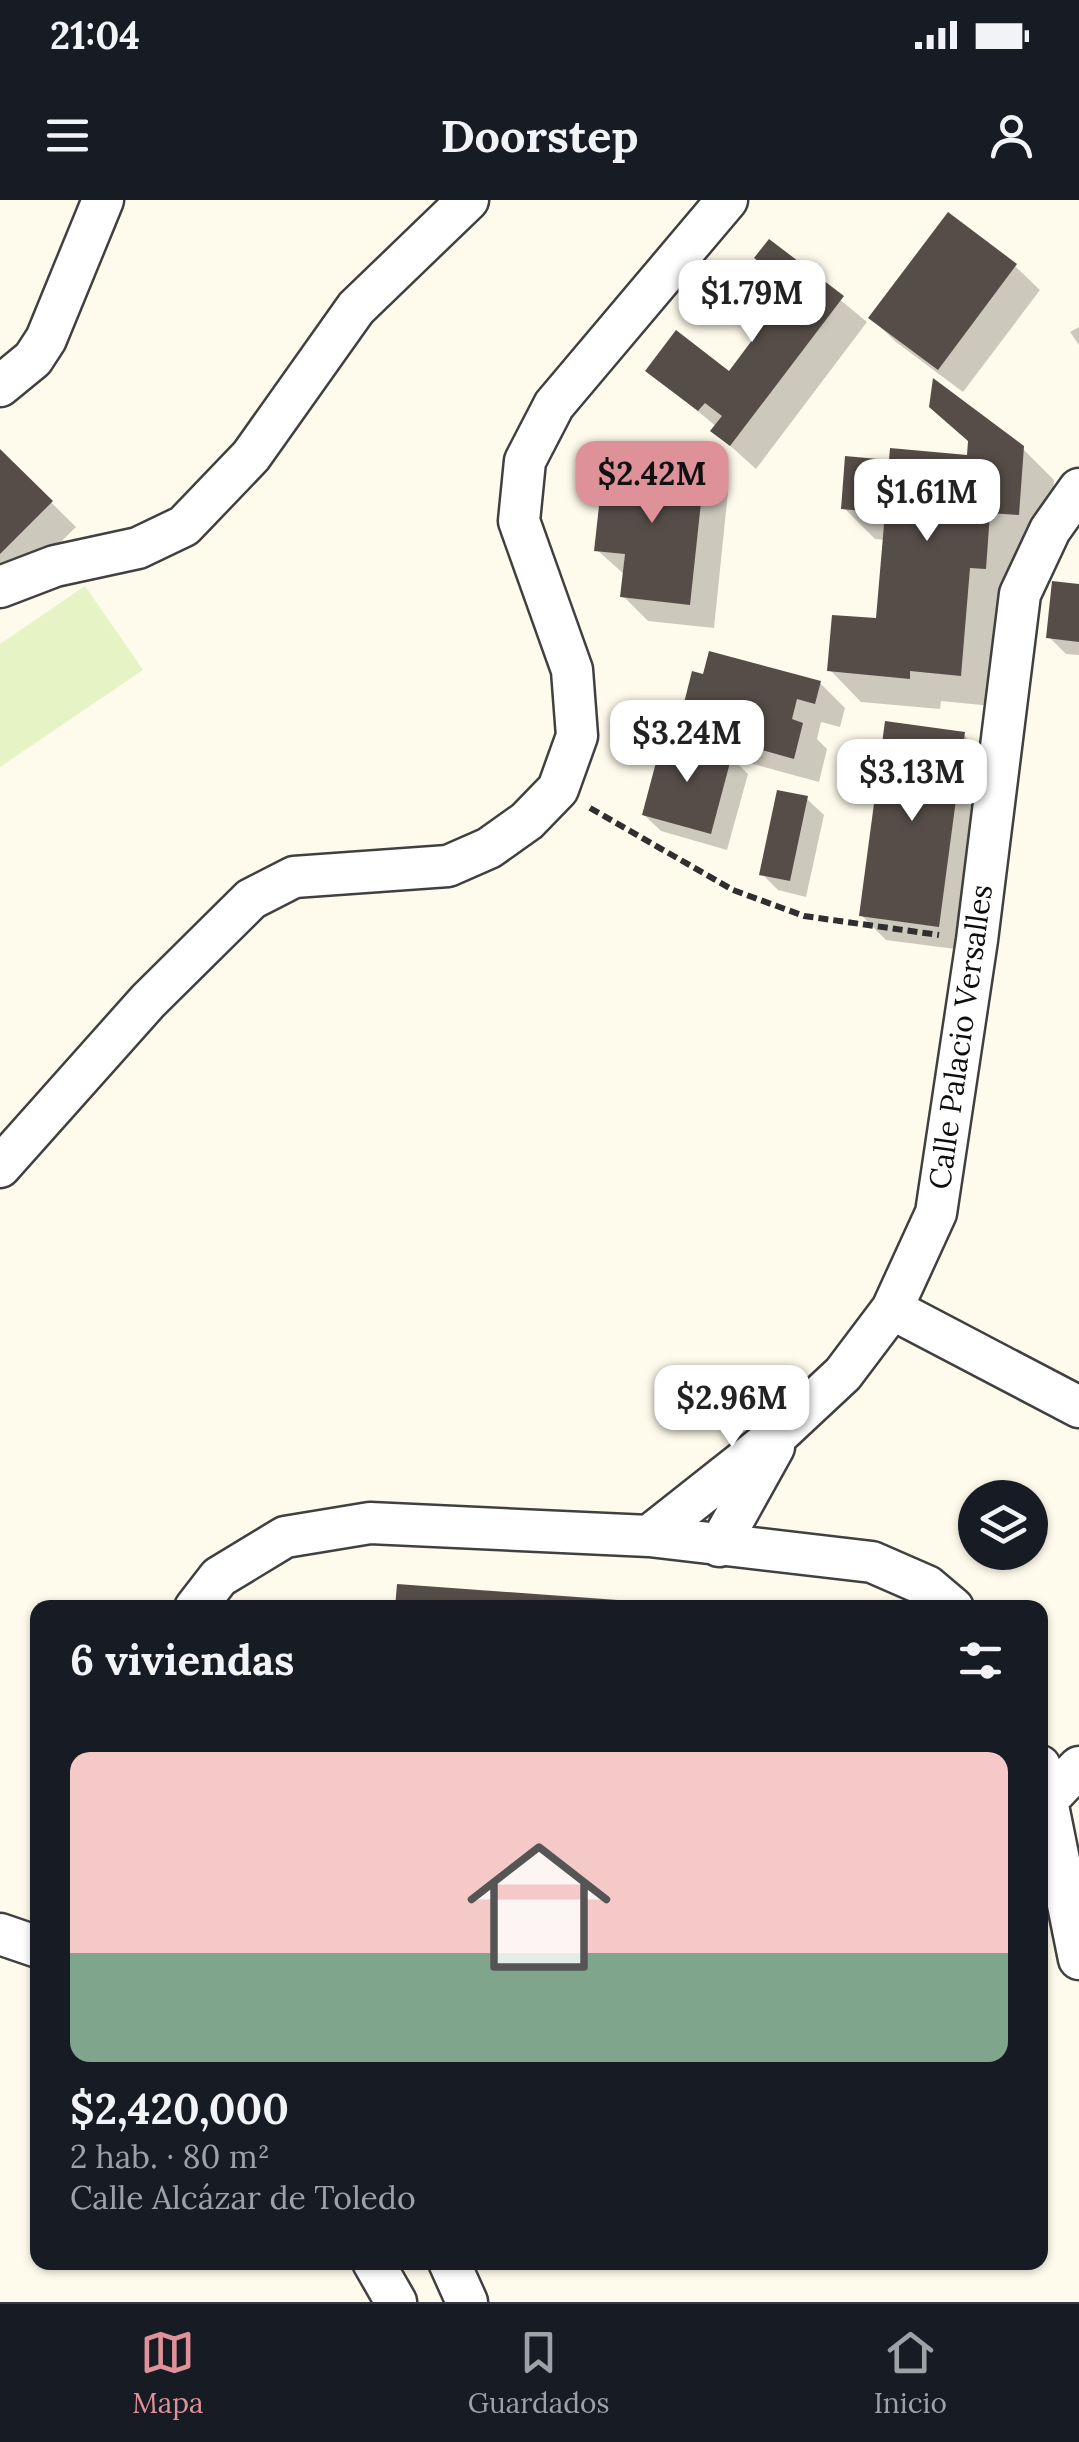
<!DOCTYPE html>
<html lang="es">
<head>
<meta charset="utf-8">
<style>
  body { margin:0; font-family:Lora,serif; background:#242831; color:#f1f3f6; height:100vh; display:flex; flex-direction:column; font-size:38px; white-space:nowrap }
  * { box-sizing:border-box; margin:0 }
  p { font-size:32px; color:#9ea1a6 }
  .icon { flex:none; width:55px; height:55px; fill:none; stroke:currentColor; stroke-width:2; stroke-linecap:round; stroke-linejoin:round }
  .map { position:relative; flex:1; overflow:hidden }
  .side { position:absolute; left:30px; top:1400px; width:1018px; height:670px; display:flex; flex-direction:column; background:#171b24; border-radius:20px; box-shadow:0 2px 8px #0004 }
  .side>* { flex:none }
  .controls { position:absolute; left:958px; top:1280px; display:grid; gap:20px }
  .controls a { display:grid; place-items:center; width:90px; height:90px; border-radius:50%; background:#171b24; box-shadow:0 2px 8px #0004; font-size:50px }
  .price { position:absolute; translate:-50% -85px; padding:0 22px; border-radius:20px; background:#fff; color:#222; font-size:32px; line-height:65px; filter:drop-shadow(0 2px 5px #0008) }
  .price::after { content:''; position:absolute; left:50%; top:60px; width:30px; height:22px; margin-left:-15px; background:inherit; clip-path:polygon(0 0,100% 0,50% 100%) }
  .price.current { background:#df9199; color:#111 }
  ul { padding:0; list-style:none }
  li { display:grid; align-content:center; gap:20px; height:530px; padding:0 40px }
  li span { display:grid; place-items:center; height:310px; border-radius:20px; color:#555 }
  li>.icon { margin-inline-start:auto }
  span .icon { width:180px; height:180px; fill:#fffc; stroke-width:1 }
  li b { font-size:42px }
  h2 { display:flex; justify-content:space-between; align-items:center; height:120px; padding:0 40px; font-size:42px }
  .status { display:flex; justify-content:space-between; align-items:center; height:70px; padding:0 50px; background:#171b24; direction:ltr }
  .status svg { height:28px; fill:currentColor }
  header { display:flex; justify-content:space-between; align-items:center; height:130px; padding:0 40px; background:#171b24; font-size:45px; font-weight:800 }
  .dock { display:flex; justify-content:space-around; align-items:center; height:140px; border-top:2px solid #363941; background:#171b24; font-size:28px; color:#9ea1a6 }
  .dock a { display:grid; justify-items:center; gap:5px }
  .dock .current { color:#df9199 }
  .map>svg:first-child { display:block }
  .pitch { fill:#e5f3c5 }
  .shadow { fill:#0003 }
  .building { fill:#564d48 }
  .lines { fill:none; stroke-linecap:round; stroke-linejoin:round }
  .street-casing { stroke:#404040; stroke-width:45 }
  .path { stroke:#2f2f2f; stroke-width:6; stroke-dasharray:10 5; stroke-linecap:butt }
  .street { stroke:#fff; stroke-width:40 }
  .labels { text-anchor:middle; stroke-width:10; stroke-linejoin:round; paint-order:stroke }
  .street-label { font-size:30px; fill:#0d0d0d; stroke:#fff }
</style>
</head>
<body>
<div class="status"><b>21:04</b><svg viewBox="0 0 49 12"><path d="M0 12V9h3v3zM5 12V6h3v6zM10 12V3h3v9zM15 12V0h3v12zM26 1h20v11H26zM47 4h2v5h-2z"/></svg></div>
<header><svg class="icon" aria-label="menu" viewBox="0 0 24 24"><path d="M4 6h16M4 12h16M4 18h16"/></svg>Doorstep<svg class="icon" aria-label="person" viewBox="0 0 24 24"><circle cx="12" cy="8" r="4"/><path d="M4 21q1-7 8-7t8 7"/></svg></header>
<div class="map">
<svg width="1079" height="2102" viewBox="0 0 1079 2102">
  <rect width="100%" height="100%" fill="#fffbec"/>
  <path class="pitch" d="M85,386l58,84 -143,97v-123z"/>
  <path class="shadow" d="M770,42l97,80 -111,147 -42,-38 3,-4 -68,-56 81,4 42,-56 -25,-25 20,-26z
    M1015,66l25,24 -77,102 -67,-50 -25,-24z
    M1079,127v18l-9,-13z
    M1022,248l32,32 -5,65 -28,-2 -5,57 -24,106 -51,-5 -1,8 -79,-7 -31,-32 49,-49 6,-81 -10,-1 -31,-31 47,-45 78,-5z
    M0,252l76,75 -58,57 -18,-18z
    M703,267l25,25 -14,136 -66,-7 -25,-25 2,-21 -28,-25z
    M1079,387v68l-13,-1 -17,-17z
    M820,483l25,25 -5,19 -19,-5 -4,17 10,10 -8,33 -77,-21 -24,-24 1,-8 -33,-27z
    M964,535l24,24 -25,191 -77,-10 -25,-25z
    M731,557l17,17 -21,76 -66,-19 -17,-16z
    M807,599l17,16 -18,82 -28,-7 -16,-16z"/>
  <path class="building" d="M948,12l69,52 -79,106 -70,-52z
    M769,39l75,57 -114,150 -20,-15 12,-15 -17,-13 -7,8 -53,-40 31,-41 53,41 42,-56 -27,-21 21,-28 -11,-8z
    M933,178l91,68 -5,69 -29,-2 -4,56 -16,-1 -9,108 -51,-5v8l-83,-8 5,-56 44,3 9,-105 -44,-4 4,-53 44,4 1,-12 77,7 1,-14 -39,-34z
    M0,249l53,52 -53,53z
    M630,257l75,8 -15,140 -70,-8 5,-43 -31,-3 10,-90 25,2z
    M1052,381l27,3v58l-33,-4z
    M709,451l112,30 -6,23 -18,-5 -5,20 11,4 -9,36 -79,-22 6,-24 -37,-10 8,-32 11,3z
    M885,521l80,11 -26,195 -80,-11z
    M663,536l69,19 -21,79 -69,-19z
    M777,590l31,6 -18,85 -31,-6z
    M397,1384l289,21 -1,3h-290z"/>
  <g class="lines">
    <defs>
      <path id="street" d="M0,186l33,-27 13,-20 57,-139
        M0,387l55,-21 83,-18 46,-22 67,-70 105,-148 112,-108
        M0,967l148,-166 103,-102 43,-22 154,-11 41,-18 38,-27 31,-32 19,-53 -5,-66 -53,-149 6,-60 29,-56 173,-205
        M892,1109l187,98
        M649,1336l134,-106 60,-56 49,-65 44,-96 41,-273 43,-346 30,-64 29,-41
        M719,1346l55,-99
        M195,1408l24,-31 66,-40 85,-14 279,13 223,26 55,24 26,22
        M1040,1566l39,193
        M1050,1597l29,-30
        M0,1734l38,13
        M373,2062l23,40
        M449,2062l18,40"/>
    </defs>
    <use href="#street" class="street-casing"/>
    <path class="path" d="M590,608l143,82 71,26 135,19"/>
    <use href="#street" class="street"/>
  </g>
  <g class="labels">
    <g class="street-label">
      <text transform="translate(961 837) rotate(-82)" y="10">Calle Palacio Versalles</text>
    </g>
  </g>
</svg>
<div class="controls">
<a><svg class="icon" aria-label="layers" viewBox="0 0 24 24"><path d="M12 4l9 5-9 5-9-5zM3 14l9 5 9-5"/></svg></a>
</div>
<b class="price" style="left:752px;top:145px">$1.79M</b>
<b class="price current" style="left:652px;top:326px">$2.42M</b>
<b class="price" style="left:927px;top:344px">$1.61M</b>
<b class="price" style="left:687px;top:585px">$3.24M</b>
<b class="price" style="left:912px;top:624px">$3.13M</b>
<b class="price" style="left:732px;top:1250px">$2.96M</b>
<section class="side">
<h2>6 viviendas<svg class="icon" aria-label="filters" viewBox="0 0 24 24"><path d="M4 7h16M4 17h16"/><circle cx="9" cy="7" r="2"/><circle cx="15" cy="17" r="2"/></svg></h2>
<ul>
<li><span style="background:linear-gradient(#f6c9c9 65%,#7fa58c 0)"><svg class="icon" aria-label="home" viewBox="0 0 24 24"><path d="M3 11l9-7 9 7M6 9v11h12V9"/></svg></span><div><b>$2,420,000</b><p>2 hab. · 80 m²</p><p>Calle Alcázar de Toledo</p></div></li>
</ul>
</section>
</div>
<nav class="dock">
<a class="current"><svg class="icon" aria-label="map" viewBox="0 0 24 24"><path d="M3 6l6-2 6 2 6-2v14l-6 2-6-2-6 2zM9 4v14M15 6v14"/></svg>Mapa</a>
<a><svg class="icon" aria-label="saved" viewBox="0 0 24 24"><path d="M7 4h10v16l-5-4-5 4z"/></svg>Guardados</a>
<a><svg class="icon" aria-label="home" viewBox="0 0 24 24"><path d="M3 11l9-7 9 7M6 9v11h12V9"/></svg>Inicio</a>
</nav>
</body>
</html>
